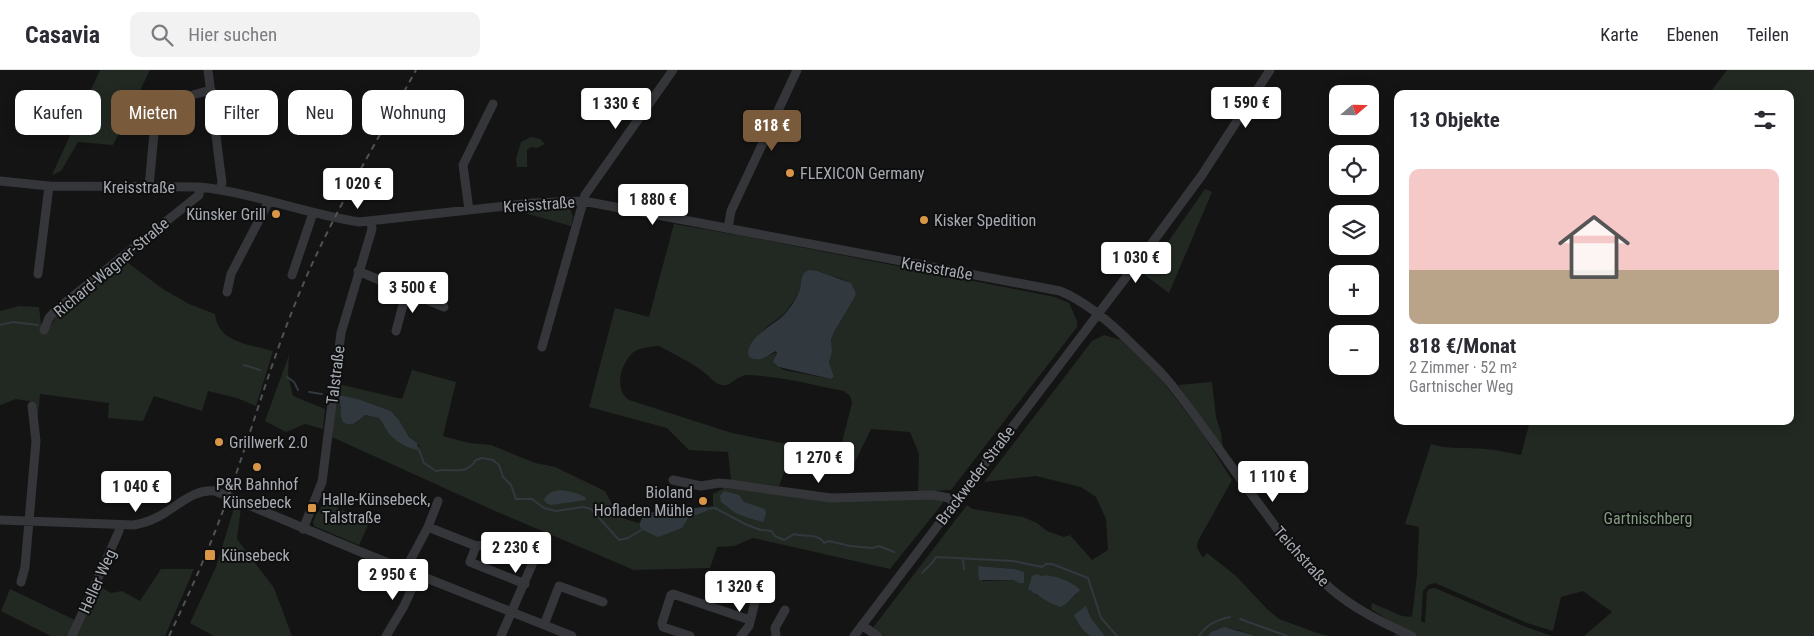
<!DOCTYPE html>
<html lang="de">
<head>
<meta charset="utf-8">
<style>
  body { margin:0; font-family:"Roboto Condensed",sans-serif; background:#f2f2f3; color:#2b2b33; height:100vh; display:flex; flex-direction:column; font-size:19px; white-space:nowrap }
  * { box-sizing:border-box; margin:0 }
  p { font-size:16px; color:#7c7c81 }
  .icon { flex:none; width:28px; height:28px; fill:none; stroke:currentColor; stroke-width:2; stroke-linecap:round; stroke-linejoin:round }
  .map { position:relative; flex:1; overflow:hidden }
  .sheet { position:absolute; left:1394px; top:20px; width:400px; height:335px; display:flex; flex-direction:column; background:#fff; border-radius:10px; box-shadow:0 2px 12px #0003 }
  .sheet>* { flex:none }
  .guide { position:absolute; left:15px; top:20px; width:475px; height:45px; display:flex; gap:10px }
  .needle { width:32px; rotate:70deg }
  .tools { position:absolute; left:1329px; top:15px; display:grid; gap:10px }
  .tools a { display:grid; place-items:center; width:50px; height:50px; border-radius:10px; background:#fff; box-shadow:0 2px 12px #0003; font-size:25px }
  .price { position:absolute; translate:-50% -42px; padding:0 11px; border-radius:5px; background:#fff; color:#222; font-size:16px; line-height:32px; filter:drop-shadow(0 1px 2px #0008) }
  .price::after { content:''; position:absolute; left:50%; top:30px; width:15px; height:11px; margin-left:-8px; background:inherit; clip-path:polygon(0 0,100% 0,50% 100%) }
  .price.selected { background:#795b3c; color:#fff }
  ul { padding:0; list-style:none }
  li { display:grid; align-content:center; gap:10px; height:265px; padding:0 15px }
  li+li { border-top:1px solid #e1e1e2 }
  li span { display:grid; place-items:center; height:155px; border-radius:10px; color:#555 }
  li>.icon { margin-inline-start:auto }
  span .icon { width:90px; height:90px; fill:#fffc; stroke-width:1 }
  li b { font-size:21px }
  h2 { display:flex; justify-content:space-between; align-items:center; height:60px; padding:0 15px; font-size:21px }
  .tag { padding:0 18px; border-radius:10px; background:#fff; box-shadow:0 2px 12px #0003; font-size:18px; line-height:45px }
  .tag.selected { background:#795b3c; color:#fff }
  header { display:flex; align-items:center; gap:30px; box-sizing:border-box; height:70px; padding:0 25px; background:#fff; border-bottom:1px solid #e1e1e2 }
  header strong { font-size:24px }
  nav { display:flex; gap:28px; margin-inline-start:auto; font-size:18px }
  .search { width:350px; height:45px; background:#f2f2f3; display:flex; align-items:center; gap:12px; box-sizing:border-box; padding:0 18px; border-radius:10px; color:#7c7c81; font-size:19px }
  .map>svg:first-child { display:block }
  .green { fill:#222922; fill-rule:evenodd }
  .water { fill:#31393e }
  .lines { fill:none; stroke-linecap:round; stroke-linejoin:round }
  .stream { stroke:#31393e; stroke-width:2 }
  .minor { stroke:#353639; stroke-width:9 }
  .rail { stroke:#505256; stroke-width:2; stroke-dasharray:6 5; stroke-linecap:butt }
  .poi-dot { fill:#d99647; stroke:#0f0f10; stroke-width:2 }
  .labels { text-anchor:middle; stroke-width:4; stroke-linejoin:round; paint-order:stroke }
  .poi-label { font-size:16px; fill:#a7acb3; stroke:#0f0f10; text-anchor:start }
  .street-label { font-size:16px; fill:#a7acb3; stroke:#0f0f10 }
  .park-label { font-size:16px; fill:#829c80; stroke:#0f0f10 }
</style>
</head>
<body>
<header>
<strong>Casavia</strong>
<div class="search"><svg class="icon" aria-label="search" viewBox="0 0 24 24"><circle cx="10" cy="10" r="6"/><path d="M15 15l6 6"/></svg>Hier suchen</div>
<nav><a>Karte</a><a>Ebenen</a><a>Teilen</a></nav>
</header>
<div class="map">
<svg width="1814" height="566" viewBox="0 0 1814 566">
  <rect width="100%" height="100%" fill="#141415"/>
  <path class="green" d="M100,0h50l-37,75 -35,-3 -17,29 -9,4z
    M1727,0h87v566h-230l28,-24 -29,-21 -22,6 -8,34 -26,-8 -92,-40 -7,2 -5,6 -2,30 4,2 2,-31 2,-3 6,-1 91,39 26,9h-159l3,-2 4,-7 -29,-18 1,-6 30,13 10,1 5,-42 2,-48 -14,-3 26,-80c18,6 36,3 55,5 11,1 23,4 35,6l9,-34h260v-327h-81z
    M531,67l9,2 5,5 -8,4 -6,-1 -4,3v17h-10l-1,-8 5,-17z
    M1205,119l7,3 -43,101 -24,-18z
    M569,136l4,11 -2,9 -46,-13 2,-6z
    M674,154l75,13 306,60 14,6 8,18v6l-126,163 -33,2 1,-38 -9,-22 -39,-3 -18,37 -62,-12 -12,32 -48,-6 -3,-28 -39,-2 -22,-22 -78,-21 26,-99 34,9zM802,205c16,0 40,-2 51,12l-1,15 -18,30 -3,9v11l-2,10 5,15 -3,2 -47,-9 -5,-3 -4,-11 2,-4 -9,4 -19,-9 17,-20 17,-12 13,-17 4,-7zM659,276c16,9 33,16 47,28 4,3 9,10 15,11 9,3 15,-10 27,-10 33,1 65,10 96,16l6,5 2,7 -10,39 -9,10h-6l-95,-19 -103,-33c-16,-10 -8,-39 6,-49 6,-4 17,-4 24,-5z
    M124,190l39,29 26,15 26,10c3,29 34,30 58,37l-17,55 -19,-8 -29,-7 -6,20 -48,-15 -11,25 -35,-3 1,-15 -69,-9 -2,21h-1l-3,-13 -18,-3 -16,6v-94l19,-5 20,1 2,17 9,3 8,-13z
    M1104,265l17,5 35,33 47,61 29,46 -34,61 -1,7 6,10 4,-5 29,23 31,33 12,10 38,14 12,3h-76v-1c-15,-5 -33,-13 -45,1h-103l-15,-19 -1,-7 -4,22 7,4h-210l-10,-7 95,-124 5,4 51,8 14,6 10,8 17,6 6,-2 22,25 16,-10 -2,-31 -10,-22 -15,-10 -45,-11 -52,6 108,-141zM978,496l37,3 9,3 -5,11 -6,-3 -30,1zM1038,504l3,2 36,18c-25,23 -18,7 -41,1z
    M289,285l-1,20 5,21 32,13 -2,20 -18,-5 -19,8 -21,-11z
    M412,300l44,12 -13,54 26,7 22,2 44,18 20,4 50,24 14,26 19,6 37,-17 10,3 28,-3v-12l11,-6 107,12 99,-3 11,3 2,3 -53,66 -137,-31 -19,8 -17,1 -7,21 -76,2 -139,-59 -163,-74 6,-53 64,15zM339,326l19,3 33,12 8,9 10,17 11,9 -6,3 -20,-11 -15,-20 -14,-3 -9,8h-10l-5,-4v-17l-3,-3z
    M1212,312l4,35 5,16 2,16 -45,-64z
    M323,431l46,22 -10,22 -45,-19 -1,-4 4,-10h2z
    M235,435l6,3 -4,31 37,49 18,48h-78l-24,-13 26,-56z
    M161,499h33l-29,67h-90l24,-50 12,7 11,-2 18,10z
    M10,519l67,32 -7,15h-19l-50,-25z"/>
  <path class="water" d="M810,200l7,1 34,12 4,8 1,3 -4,8 -18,30 -3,8 1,12 -3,10 5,15 -3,2 -52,-12 -6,-5 4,-9 -1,-2c-9,5 -17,12 -27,6 -6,-17 24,-32 35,-42 5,-6 12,-15 15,-23 4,-9 -1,-19 11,-22z
    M339,325l19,4 33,12 8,9 10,17 8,6 2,7c-9,0 -26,-10 -31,-18 -4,-5 -5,-10 -9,-14l-14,-3c-7,6 -13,13 -22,7 -5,-7 1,-17 -5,-22z
    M561,420l15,3 9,4 1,3 -35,5 -5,-2 -2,-3c3,-7 9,-9 17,-10z
    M724,421l15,4 5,7 21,7 1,5 -3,8c-10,-3 -20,-5 -29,-10 -4,-3 -8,-7 -13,-10l-1,-6z
    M706,437l1,4 -19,7 -6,10 -24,9 -13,-6 -5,-4c-1,-21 29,-15 42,-16 8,-1 16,-4 24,-4z
    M978,496l37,3 9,3v11h-5l-6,-3h-34z
    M1038,504l3,2c8,-3 34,6 39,14l-14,14 -6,3 -10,-4 -22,-14 4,-13z
    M1086,536l5,12 14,18c-4,0 -10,0 -14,0 -7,-3 -14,-14 -17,-21z
    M1224,557l29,8v1h-45l3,-4z"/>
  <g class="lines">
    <path class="stream" d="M0,255l13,-3 25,3
      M244,295l16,5
      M287,307l7,5 4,8
      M309,322l13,2
      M419,380l5,13 12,8c17,-4 29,6 40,-11l6,-2 11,2 6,5 4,12 8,8 5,14h16l12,9 12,3 27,-4 8,2 28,31 9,-2 15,-9
      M706,439l9,-1 32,17 14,5 10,1 4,5 9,4 10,-6c11,3 24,-1 30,9l5,-2 21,5 22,2 7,-2 15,6
      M963,489l1,10
      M922,503l11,-11 3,-5 77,4 29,6 4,-3h6l36,14 13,40 16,18
      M1240,549l47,17
      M1199,566c8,-12 18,-16 31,-19"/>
    <path class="minor" d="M208,0l12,98 2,14 -2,7
      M0,111l49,5 151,1c54,6 106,27 159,35l174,-19 50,-2 477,90c27,11 52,33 73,54 12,12 26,24 37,38 33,41 62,86 94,128 20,27 40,55 66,77 24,21 53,35 82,48
      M149,117l6,-65 16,-18 14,-7 26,-7
      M469,140l-6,-45 30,-61
      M728,158l3,-17 66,-141
      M358,201l86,36
      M38,204l11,-88
      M292,205l21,-62
      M227,222l4,-18 38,-73
      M44,260l5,-12 7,-8 143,-115 1,-8
      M396,261l11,-41
      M542,277l43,-152 88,-125
      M673,410l28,6 18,-3 11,1 101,14 102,-3 16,3 5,5
      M0,450l134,5c10,-2 20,-5 29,-11 17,-10 31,-25 52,-23l146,61 211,84
      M428,457l48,19 -6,16 55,22
      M303,459l19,-47 19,-149 31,-104 -1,-7
      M476,476l9,-1 3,-8
      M405,500l23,-43 10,-26
      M21,512l4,-15 11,-126 -4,-35
      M544,555l15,-39 44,16
      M862,555l15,11
      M72,566l47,-105v-6
      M386,566l18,-30 14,-31
      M501,566l40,-92
      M690,566l-27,-9 -1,-4 9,-28 2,-1 77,26
      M741,566l8,-10 7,-28
      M776,566l-1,-8 10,-18
      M854,566l301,-397 47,-64 68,-105"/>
    <path class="rail" d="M169,566c22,-46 42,-91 59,-139 23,-64 41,-129 67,-193 32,-81 79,-157 121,-234"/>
  </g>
  <g class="poi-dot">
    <circle cx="790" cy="103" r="5"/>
    <circle cx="276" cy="144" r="5"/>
    <circle cx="924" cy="150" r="5"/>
    <circle cx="219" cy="372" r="5"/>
    <circle cx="257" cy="397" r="5"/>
    <circle cx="703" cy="431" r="5"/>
    <rect x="307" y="433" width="10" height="10" rx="2.5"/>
    <rect x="204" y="479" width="12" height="12" rx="2.5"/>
  </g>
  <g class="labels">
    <g class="poi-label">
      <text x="800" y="109">FLEXICON Germany</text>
      <text x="266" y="150" text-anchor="end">Künsker Grill</text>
      <text x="934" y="156">Kisker Spedition</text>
      <text x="229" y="378">Grillwerk 2.0</text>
      <text x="257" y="420" text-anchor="middle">P&amp;R Bahnhof<tspan x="257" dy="18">Künsebeck</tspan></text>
      <text x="693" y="428" text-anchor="end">Bioland<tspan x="693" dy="18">Hofladen Mühle</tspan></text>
      <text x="322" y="435">Halle-Künsebeck,<tspan x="322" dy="18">Talstraße</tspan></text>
      <text x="221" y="491">Künsebeck</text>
    </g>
    <g class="street-label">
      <text x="139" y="123">Kreisstraße</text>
      <text transform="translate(539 134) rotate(-4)" y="6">Kreisstraße</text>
      <text transform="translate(111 197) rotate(-40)" y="6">Richard-Wagner-Straße</text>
      <text transform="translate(937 198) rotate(10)" y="6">Kreisstraße</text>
      <text transform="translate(335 305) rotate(-83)" y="6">Talstraße</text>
      <text transform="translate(975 405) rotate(-53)" y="6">Brackweder Straße</text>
      <text transform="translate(1302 486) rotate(48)" y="6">Teichstraße</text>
      <text transform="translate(97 511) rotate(-66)" y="6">Heller Weg</text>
    </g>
    <g class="park-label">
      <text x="1648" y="454">Gartnischberg</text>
    </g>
  </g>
</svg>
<div class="tools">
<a><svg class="needle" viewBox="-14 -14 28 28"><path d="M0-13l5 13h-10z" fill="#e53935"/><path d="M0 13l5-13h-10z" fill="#7c7c81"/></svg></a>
<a><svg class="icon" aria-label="locate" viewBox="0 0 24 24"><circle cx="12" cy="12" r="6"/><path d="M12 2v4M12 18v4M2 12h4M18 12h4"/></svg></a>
<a><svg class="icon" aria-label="layers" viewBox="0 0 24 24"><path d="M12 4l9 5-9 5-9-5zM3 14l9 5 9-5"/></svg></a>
<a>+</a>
<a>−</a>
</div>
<b class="price" style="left:1246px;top:59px">1 590 €</b>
<b class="price" style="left:616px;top:60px">1 330 €</b>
<b class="price selected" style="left:772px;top:82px">818 €</b>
<b class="price" style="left:358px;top:140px">1 020 €</b>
<b class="price" style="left:653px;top:156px">1 880 €</b>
<b class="price" style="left:1136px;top:214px">1 030 €</b>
<b class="price" style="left:413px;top:244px">3 500 €</b>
<b class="price" style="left:819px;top:414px">1 270 €</b>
<b class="price" style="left:1273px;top:433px">1 110 €</b>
<b class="price" style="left:136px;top:443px">1 040 €</b>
<b class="price" style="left:516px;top:504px">2 230 €</b>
<b class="price" style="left:393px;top:531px">2 950 €</b>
<b class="price" style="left:740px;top:543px">1 320 €</b>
<div class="guide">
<a class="tag">Kaufen</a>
<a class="tag selected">Mieten</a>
<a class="tag">Filter</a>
<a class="tag">Neu</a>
<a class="tag">Wohnung</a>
</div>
<section class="sheet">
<h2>13 Objekte<svg class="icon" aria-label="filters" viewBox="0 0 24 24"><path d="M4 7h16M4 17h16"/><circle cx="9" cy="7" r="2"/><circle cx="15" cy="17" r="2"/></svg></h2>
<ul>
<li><span style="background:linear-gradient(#f6c9c9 65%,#b9a48a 0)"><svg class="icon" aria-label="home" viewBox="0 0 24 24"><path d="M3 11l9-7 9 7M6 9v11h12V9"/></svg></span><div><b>818 €/Monat</b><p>2 Zimmer · 52 m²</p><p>Gartnischer Weg</p></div></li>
</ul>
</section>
</div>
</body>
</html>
